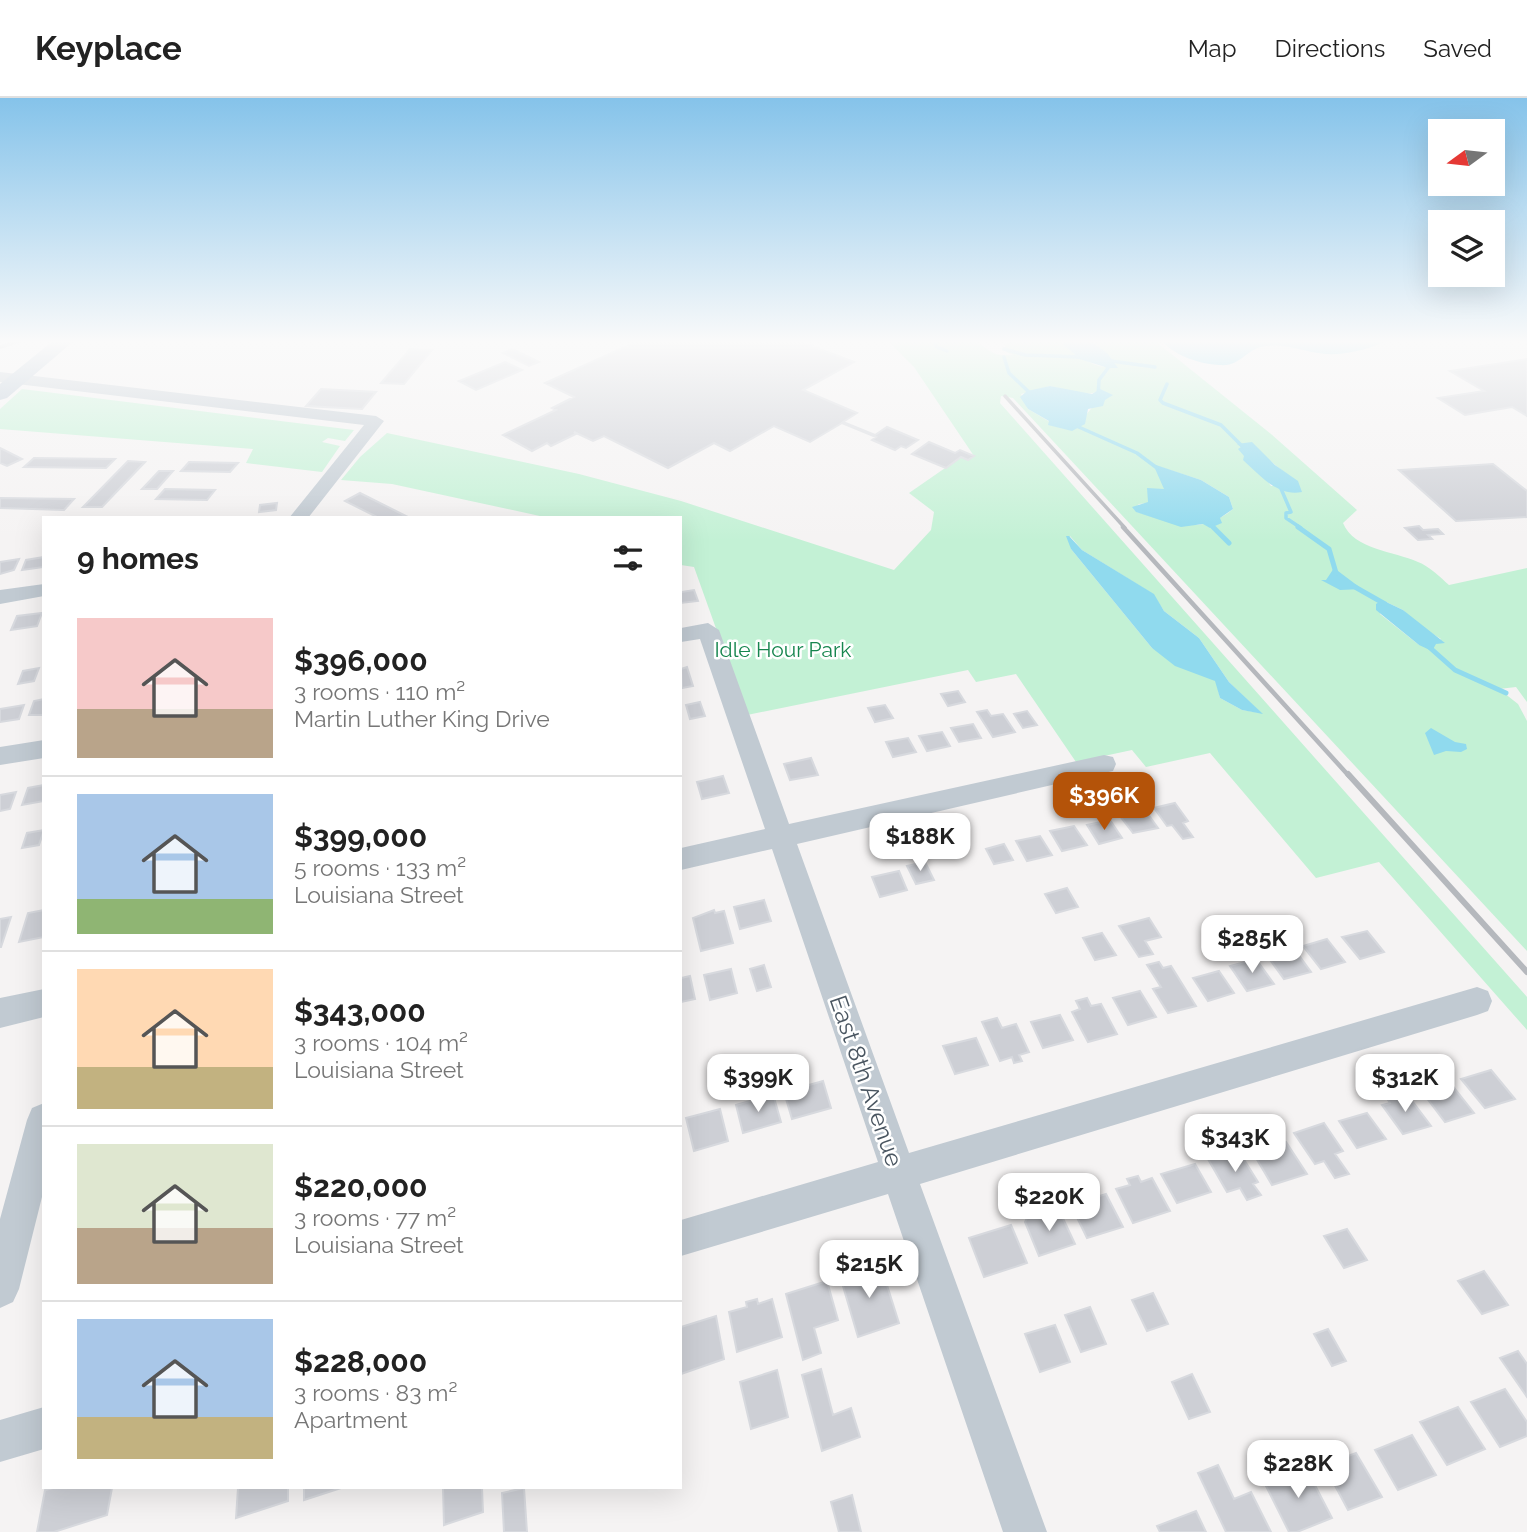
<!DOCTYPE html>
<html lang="en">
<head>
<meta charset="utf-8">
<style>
  body { margin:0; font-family:Raleway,sans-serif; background:#f6f6f6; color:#222; height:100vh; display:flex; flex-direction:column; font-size:26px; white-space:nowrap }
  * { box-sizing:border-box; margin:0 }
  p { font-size:23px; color:#767676 }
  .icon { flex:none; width:38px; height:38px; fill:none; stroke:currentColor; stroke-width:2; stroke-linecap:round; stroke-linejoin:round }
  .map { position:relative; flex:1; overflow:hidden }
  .side { position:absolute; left:42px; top:418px; width:640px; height:973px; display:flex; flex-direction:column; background:#fff; border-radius:0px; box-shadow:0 7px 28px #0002 }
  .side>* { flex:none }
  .needle { width:46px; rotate:255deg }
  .buttons { position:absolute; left:1428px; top:21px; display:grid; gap:14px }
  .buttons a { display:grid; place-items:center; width:77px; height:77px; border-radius:0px; background:#fff; box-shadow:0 7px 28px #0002; font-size:35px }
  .price { position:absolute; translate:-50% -60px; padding:0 16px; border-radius:14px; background:#fff; color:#222; font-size:23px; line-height:46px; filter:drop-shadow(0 2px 4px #0008) }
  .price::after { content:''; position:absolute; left:50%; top:42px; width:21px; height:16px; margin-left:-10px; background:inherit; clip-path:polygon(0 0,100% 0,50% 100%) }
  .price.active { background:#b45309; color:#fff }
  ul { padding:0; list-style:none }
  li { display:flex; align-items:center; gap:21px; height:175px; padding:0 35px }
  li+li { border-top:2px solid #e0e0e0 }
  li span { display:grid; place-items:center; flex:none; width:196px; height:140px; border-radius:0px; color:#555 }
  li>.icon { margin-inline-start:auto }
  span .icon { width:84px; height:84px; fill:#fffc; stroke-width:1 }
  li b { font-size:30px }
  h2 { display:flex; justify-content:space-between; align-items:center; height:84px; padding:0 35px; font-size:30px }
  header { display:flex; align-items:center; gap:42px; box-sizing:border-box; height:98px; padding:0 35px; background:#fff; border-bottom:2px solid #e0e0e0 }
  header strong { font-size:33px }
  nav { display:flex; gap:38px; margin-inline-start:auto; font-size:24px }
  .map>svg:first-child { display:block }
  .green { fill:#c3f1d5; fill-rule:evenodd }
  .water { fill:#90daee }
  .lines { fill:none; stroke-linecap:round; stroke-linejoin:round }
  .stream-far1 { stroke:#90daee; stroke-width:3.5 }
  .stream { stroke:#90daee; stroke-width:5 }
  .building { fill:#cdcfd5; stroke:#d7d9de; stroke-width:2 }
  .minor { fill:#c1cad2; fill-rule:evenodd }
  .major { fill:#b3c2d1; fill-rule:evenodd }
  .rail-far2 { stroke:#b5b8bd; stroke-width:3.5 }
  .rail-far1 { stroke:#b5b8bd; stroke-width:4.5 }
  .rail { stroke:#b5b8bd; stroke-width:6 }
  .labels { text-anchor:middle; stroke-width:5; stroke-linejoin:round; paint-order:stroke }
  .park-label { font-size:21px; fill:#17864f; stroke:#fff }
  .near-street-label { font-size:24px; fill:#4a5661; stroke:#fff }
</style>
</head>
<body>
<header>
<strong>Keyplace</strong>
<nav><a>Map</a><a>Directions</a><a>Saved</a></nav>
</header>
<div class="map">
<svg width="1527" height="1434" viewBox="0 0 1527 1434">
  <rect width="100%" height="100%" fill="#f5f3f3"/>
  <path class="green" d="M887,242h38l5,3 44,-3c17,10 17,17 39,15l-7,-3 3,-1 -4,-4 3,-7h55v5c17,10 29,24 50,22l-8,-15 -16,-12h65l117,94 86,76 -14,13c11,27 51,28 75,39 11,4 22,15 31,23l78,-17v134l-11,-15 -17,2 19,15 9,17v230l-514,-553 -12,-2 -1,7 527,594v33l-148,-168 -63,16 -106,-125 -64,14 -14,-17 -56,12 -60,-88 -40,8 -8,-12 -221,45 -53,-148 -13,-2v-47h-132l-157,-34 -51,-4 19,-23 27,-24 192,41 102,27 213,69 37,-40 3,-18 -25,-19 52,-36 7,3 6,-4 -60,-89zM1050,288c15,3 37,13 50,4l5,2 -20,24 -35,6 -22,-13 -7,-15zM1242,349l19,6 37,31 -27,2zM1154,367l47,15 28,17 4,12c-34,28 -60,13 -96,3l-3,-3 5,-5 9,-1 9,-12 7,-1 1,-4zM1070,438l12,14 71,44 11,17 35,27 30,44 32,31 -19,-3 -22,-12 -4,-17 -64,-33 -81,-99zM1382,502l21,10 14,14 24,15 -5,5 -17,1 -39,-31z
    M22,291l332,41 -9,11 -17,-3 -6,4 18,4 -18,26 -76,-9 7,-14 -253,-20v-20z"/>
  <path class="water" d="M1063,242h26l18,13 11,15h-10l-35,-11 2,-3 -12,-9z
    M1161,242h227c-15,8 -36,13 -52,14 -23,2 -46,-11 -70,-8 -20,2 -25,21 -46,19 -21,-1 -45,-9 -59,-25z
    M1050,288l42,8 8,-5 13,6 -8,5 -2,6 -15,3 -3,15 -13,7 -24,-6 1,-4 -21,-12 -8,-12 7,-6z
    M1252,344l23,23 23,16 4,11c-25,5 -42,-17 -59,-32l1,-4 -6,-7 3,-2 -4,-3z
    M1153,366l48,16 28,17 4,12 -13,9 2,5 -12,5 -7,-4 -22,3 -45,-15 -4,-5 16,-5 -1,-14 17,1z
    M1066,438h3l13,14 72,44 10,17 35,27 30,44 34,32 -21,-4 -22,-12 -5,-17 -40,-15 -23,-18 -81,-99z
    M1334,470l28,21 -22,1 -19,-10h5z
    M1382,502l21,10 42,33 -9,1 -4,7 -13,-6 -43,-35v-6z
    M1431,630l24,14 11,2 1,5 -6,3 -15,-1 -12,4 -9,-22z"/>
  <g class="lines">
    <path class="stream-far1" d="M933,242l4,7 10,4
      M1004,251l21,6 55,2
      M1004,259l5,16 23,22
      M1111,263l44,6
      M1167,286l-7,16 3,3 58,22 21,21
      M1098,298l1,-16 9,-12 -2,-4
      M1072,326l65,29 20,15
      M1279,386l12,28 -5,1v5l15,10
      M1208,424l6,6"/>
    <path class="stream" d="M1213,429l16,16
      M1298,429l31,22 7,24
      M1355,489l30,17
      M1428,548l27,24 51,23"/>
  </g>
  <path class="building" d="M640,242h156l58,22 -51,28 54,23 -14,9 32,13 12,-8 31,13 -12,8 -5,-2 -6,4 -23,-10 4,-3 -34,-14 -32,19 -36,-16 -44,25 -16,-8 -46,25 -64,-32 -11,5 -19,-9 2,2 -25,12 -4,-3 -15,8 -29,-16 53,-25 -4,-2 22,-11 -29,-14z
    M410,251l22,1 -28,34 -23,-1z
    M512,251l27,13 -10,4 -26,-13z
    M1527,261v57l-15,-9 -47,8 -27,-17 46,-7 -34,-20z
    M505,264l17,8 -46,20 -17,-9z
    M321,291l55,3 -14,17 -56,-3z
    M929,344l26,11 5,-3 14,6 -6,4 -7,-3 -15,11 -34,-14z
    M0,350l22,11 -15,7 -7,-3z
    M34,360l81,1 -9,9 -82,-1z
    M128,363l17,1 -43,45h-19z
    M189,364l49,1 -8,9 -49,-1z
    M1493,366l34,27v26l-71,4 -57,-51z
    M159,373h14l-16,18h-15z
    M165,391l50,1 -8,10 -51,-1z
    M360,395l46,23 -27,2 -34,-17z
    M0,400l74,1 -10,11 -64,-2z
    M277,405l-1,7 -17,2 1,-7z
    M1419,428l4,4 15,-1 5,5 -15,1 4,4 -14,1 -13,-12z
    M44,459v10l-22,3 4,-10z
    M19,461l-5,11 -14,4v-12z
    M694,492l4,11 -17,2v-11z
    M42,515l-5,13 -26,4 6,-14z
    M687,569l6,19 -11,2 -1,-19z
    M39,570l-5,13 -16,3 5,-13z
    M958,593l7,11 -17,4 -7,-12z
    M44,601v16h-15l5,-14z
    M700,604l5,14 -15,3 -4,-14z
    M24,607l-5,14 -19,3v-13z
    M885,607l8,13 -18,4 -7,-14z
    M987,612l4,6 12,-2 12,18 -22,5 -16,-25z
    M1027,613l10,14 -14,3 -9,-14z
    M973,626l8,14 -22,4 -8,-14z
    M942,634l8,14 -23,5 -8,-15z
    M908,640l8,14 -23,5 -7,-15z
    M811,660l7,17 -28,5 -6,-16z
    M723,678l6,17 -27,6 -5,-17z
    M44,687v16l-22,4 6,-17z
    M16,694l-6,17 -10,2v-16z
    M1175,705l13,18 -5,2 10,14 -10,2 -11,-14 -5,1 -13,-18z
    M1145,712l13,18 -25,5 -13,-17z
    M1110,722l12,18 -23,6 -12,-19z
    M1074,728l13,19 -25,6 -12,-20z
    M44,732l-5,15 -17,3 5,-15z
    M1040,738l12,19 -25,6 -11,-20z
    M1004,746l9,16 -19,4 -8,-15z
    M925,764l9,18 -18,4 -9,-18z
    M899,773l8,19 -27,7 -8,-20z
    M1067,790l11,19 -22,6 -11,-19z
    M764,802l7,21 -31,8 -6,-22z
    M44,812v27l-25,5 9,-29z
    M714,812l1,3 9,-2 9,32 -32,8 -8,-33z
    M11,819l-10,30h-1v-28z
    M1149,820l12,19 -16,4 8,13 -14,3 -20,-31z
    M1273,832l17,22 5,-2 16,22 -27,7 -32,-44z
    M1367,833l17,21 -24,7 -18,-22z
    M1102,835l14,22 -21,5 -12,-22z
    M1327,841l18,23 -24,7 -18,-23z
    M1256,861l18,25 -27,7 -17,-25z
    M1159,864l4,6 8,-2 25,40 -28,7 -15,-24 8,-2 -14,-22z
    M764,867l7,22 -14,4 -7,-22z
    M731,871l6,24 -27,7 -6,-25z
    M1219,873l15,22 -26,8 -15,-23z
    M690,878l5,23 -14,3v-24z
    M1140,893l16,26 -28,8 -15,-27z
    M1087,900l4,8 10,-2 16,30 -29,8 -16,-30 8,-3 -4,-8z
    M1060,917l13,25 -30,8 -12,-26z
    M997,920l5,10 14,-4 13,28 -10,3 3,6 -8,2 -2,-6 -12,4 -18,-39z
    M976,940l12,27 -33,9 -12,-28z
    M1491,972l24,29 -30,9 -24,-29z
    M823,983l8,27 -39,11 -8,-27z
    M1435,985l4,5 12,-4 23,29 -29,9 -22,-29 10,-3 -4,-5z
    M1394,993l7,8 8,-2 22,29 -28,8 -21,-29 8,-2 -6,-9z
    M773,996l8,28 -38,11 -7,-28z
    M720,1011l8,32 -34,10 -8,-33z
    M1367,1015l19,26 -29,9 -18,-27z
    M1324,1025l19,28 -8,3 14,20 -14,4 -11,-17 -9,3 -21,-31z
    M1272,1041l4,6 10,-3 21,32 -35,11 -23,-39z
    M1238,1052l20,32 -5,2 8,11 -14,5 -7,-12 -13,4 -19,-33z
    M1195,1066l16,28 -34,11 -16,-29z
    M1138,1078l3,6 11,-4 18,33 -37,12 -17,-34 14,-4 -3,-6z
    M1090,1093l3,7 13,-4 17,33 -36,11 -16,-33 12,-4 -3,-7z
    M1048,1114l1,3 11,-3 15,32 -36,12 -14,-34 2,-4z
    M1011,1127l16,38 -43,14 -15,-39z
    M1347,1131l20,31 -23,8 -20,-32z
    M880,1165l19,60 -41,14 -18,-61z
    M1484,1173l24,34 -26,9 -24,-33z
    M827,1183l11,39 -24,8 7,25 -18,7 -17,-66z
    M1153,1195l15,31 -21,7 -15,-31z
    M757,1201l1,5 14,-5 10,38 -45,15 -8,-40 18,-5 -1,-5z
    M1090,1209l16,37 -25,8 -16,-37z
    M716,1218l8,43 -43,15v-47z
    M1055,1227l15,37 -30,10 -15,-38z
    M1328,1231l18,32 -14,5 -18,-32z
    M1518,1253l9,13v33l-27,-39z
    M821,1271l12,46 18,-7 9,29 -38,14 -20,-76z
    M777,1272l11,47 -37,12 -11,-47z
    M1192,1276l18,38 -21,7 -17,-37z
    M1505,1291l22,33v14l-27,11 -29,-45z
    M1458,1309l27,42 -38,16 -27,-43z
    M1412,1337l24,40 -38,15 -23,-40z
    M1356,1355l26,44 -34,13 -24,-45z
    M1218,1367l16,34 17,-7 20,40h-45l-28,-59z
    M1305,1368l27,52 -35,14h-8l-25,-50z
    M53,1390h59l-5,27 -53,17h-17l8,-42z
    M238,1390h50v13l-52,17z
    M304,1390h37l-37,12z
    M443,1390h39l1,24 -39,13z
    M524,1390l3,44h-23l-2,-39z
    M852,1397l9,37h-22l-8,-30z
    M1196,1413l10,21h-46l-3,-6z"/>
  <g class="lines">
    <path class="minor" d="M0,274l376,44 8,5 -76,97h-19l75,-93 -364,-43z
      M44,486v12l-44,8v-14z
      M708,525l11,7 70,194 315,-69 9,2 3,7 -3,7 -9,2 -307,71 112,309 568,-166 11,4 4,10 -4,10 -11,4 -557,169 127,348h-44l-115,-338 -207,62v-36l197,-58 -106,-313 -91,21v-22l84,-19 -65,-190 -19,3v-14z
      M44,642v18l-44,7v-18z
      M44,891v28l-44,11v-30z
      M44,1005v86l-25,100 -6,13 -13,6v-89l27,-99 5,-12z
      M44,1309v42l-44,13v-42z"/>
    <path class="major" d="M54,242h21l-68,58 -7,2v-16z"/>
    <path class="rail-far2" d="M0,249l22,-7
      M1005,298l120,132"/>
    <path class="rail-far1" d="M1123,429l226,249"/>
    <path class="rail" d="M1348,676l179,198"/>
  </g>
  <linearGradient id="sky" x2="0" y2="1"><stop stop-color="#85c3ea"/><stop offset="0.55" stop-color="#fafafa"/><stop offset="1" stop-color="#fafafa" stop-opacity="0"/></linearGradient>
  <rect width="1527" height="443" fill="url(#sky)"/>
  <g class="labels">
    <g class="park-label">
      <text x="783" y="559">Idle Hour Park</text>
    </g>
    <g class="near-street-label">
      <text transform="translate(866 983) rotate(71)" y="8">East 8th Avenue</text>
    </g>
  </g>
</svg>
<div class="buttons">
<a><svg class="needle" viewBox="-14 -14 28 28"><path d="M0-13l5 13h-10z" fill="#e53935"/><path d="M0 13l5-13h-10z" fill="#767676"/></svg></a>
<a><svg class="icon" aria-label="layers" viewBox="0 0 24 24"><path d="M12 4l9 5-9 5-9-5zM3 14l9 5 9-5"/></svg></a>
</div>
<b class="price active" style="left:1104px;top:734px">$396K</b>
<b class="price" style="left:920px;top:775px">$188K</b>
<b class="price" style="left:1252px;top:877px">$285K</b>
<b class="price" style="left:758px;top:1016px">$399K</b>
<b class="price" style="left:1405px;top:1016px">$312K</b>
<b class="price" style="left:1235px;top:1076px">$343K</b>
<b class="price" style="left:1049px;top:1135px">$220K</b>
<b class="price" style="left:869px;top:1202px">$215K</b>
<b class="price" style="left:1298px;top:1402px">$228K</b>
<section class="side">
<h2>9 homes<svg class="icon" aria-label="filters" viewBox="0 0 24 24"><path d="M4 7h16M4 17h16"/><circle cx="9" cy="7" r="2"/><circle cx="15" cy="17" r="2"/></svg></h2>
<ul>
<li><span style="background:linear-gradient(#f6c9c9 65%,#b9a48a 0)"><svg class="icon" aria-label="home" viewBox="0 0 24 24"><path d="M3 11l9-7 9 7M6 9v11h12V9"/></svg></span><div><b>$396,000</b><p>3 rooms · 110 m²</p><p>Martin Luther King Drive</p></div></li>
<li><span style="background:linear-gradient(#a9c7e8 75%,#8fb573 0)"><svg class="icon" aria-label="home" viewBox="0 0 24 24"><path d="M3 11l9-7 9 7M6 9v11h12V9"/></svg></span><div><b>$399,000</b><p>5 rooms · 133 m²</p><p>Louisiana Street</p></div></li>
<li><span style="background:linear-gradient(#ffd9b3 70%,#c2b280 0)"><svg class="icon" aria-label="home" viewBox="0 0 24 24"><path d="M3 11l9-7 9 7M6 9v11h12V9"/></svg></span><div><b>$343,000</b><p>3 rooms · 104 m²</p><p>Louisiana Street</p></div></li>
<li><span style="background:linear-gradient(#dfe7d0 60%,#b9a48a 0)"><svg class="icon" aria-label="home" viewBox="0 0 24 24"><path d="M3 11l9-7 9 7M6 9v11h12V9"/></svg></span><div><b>$220,000</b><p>3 rooms · 77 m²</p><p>Louisiana Street</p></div></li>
<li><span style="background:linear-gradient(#a9c7e8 70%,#c2b280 0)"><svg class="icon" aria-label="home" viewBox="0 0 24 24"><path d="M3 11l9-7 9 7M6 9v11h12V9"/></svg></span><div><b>$228,000</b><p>3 rooms · 83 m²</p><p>Apartment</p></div></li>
</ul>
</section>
</div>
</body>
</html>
